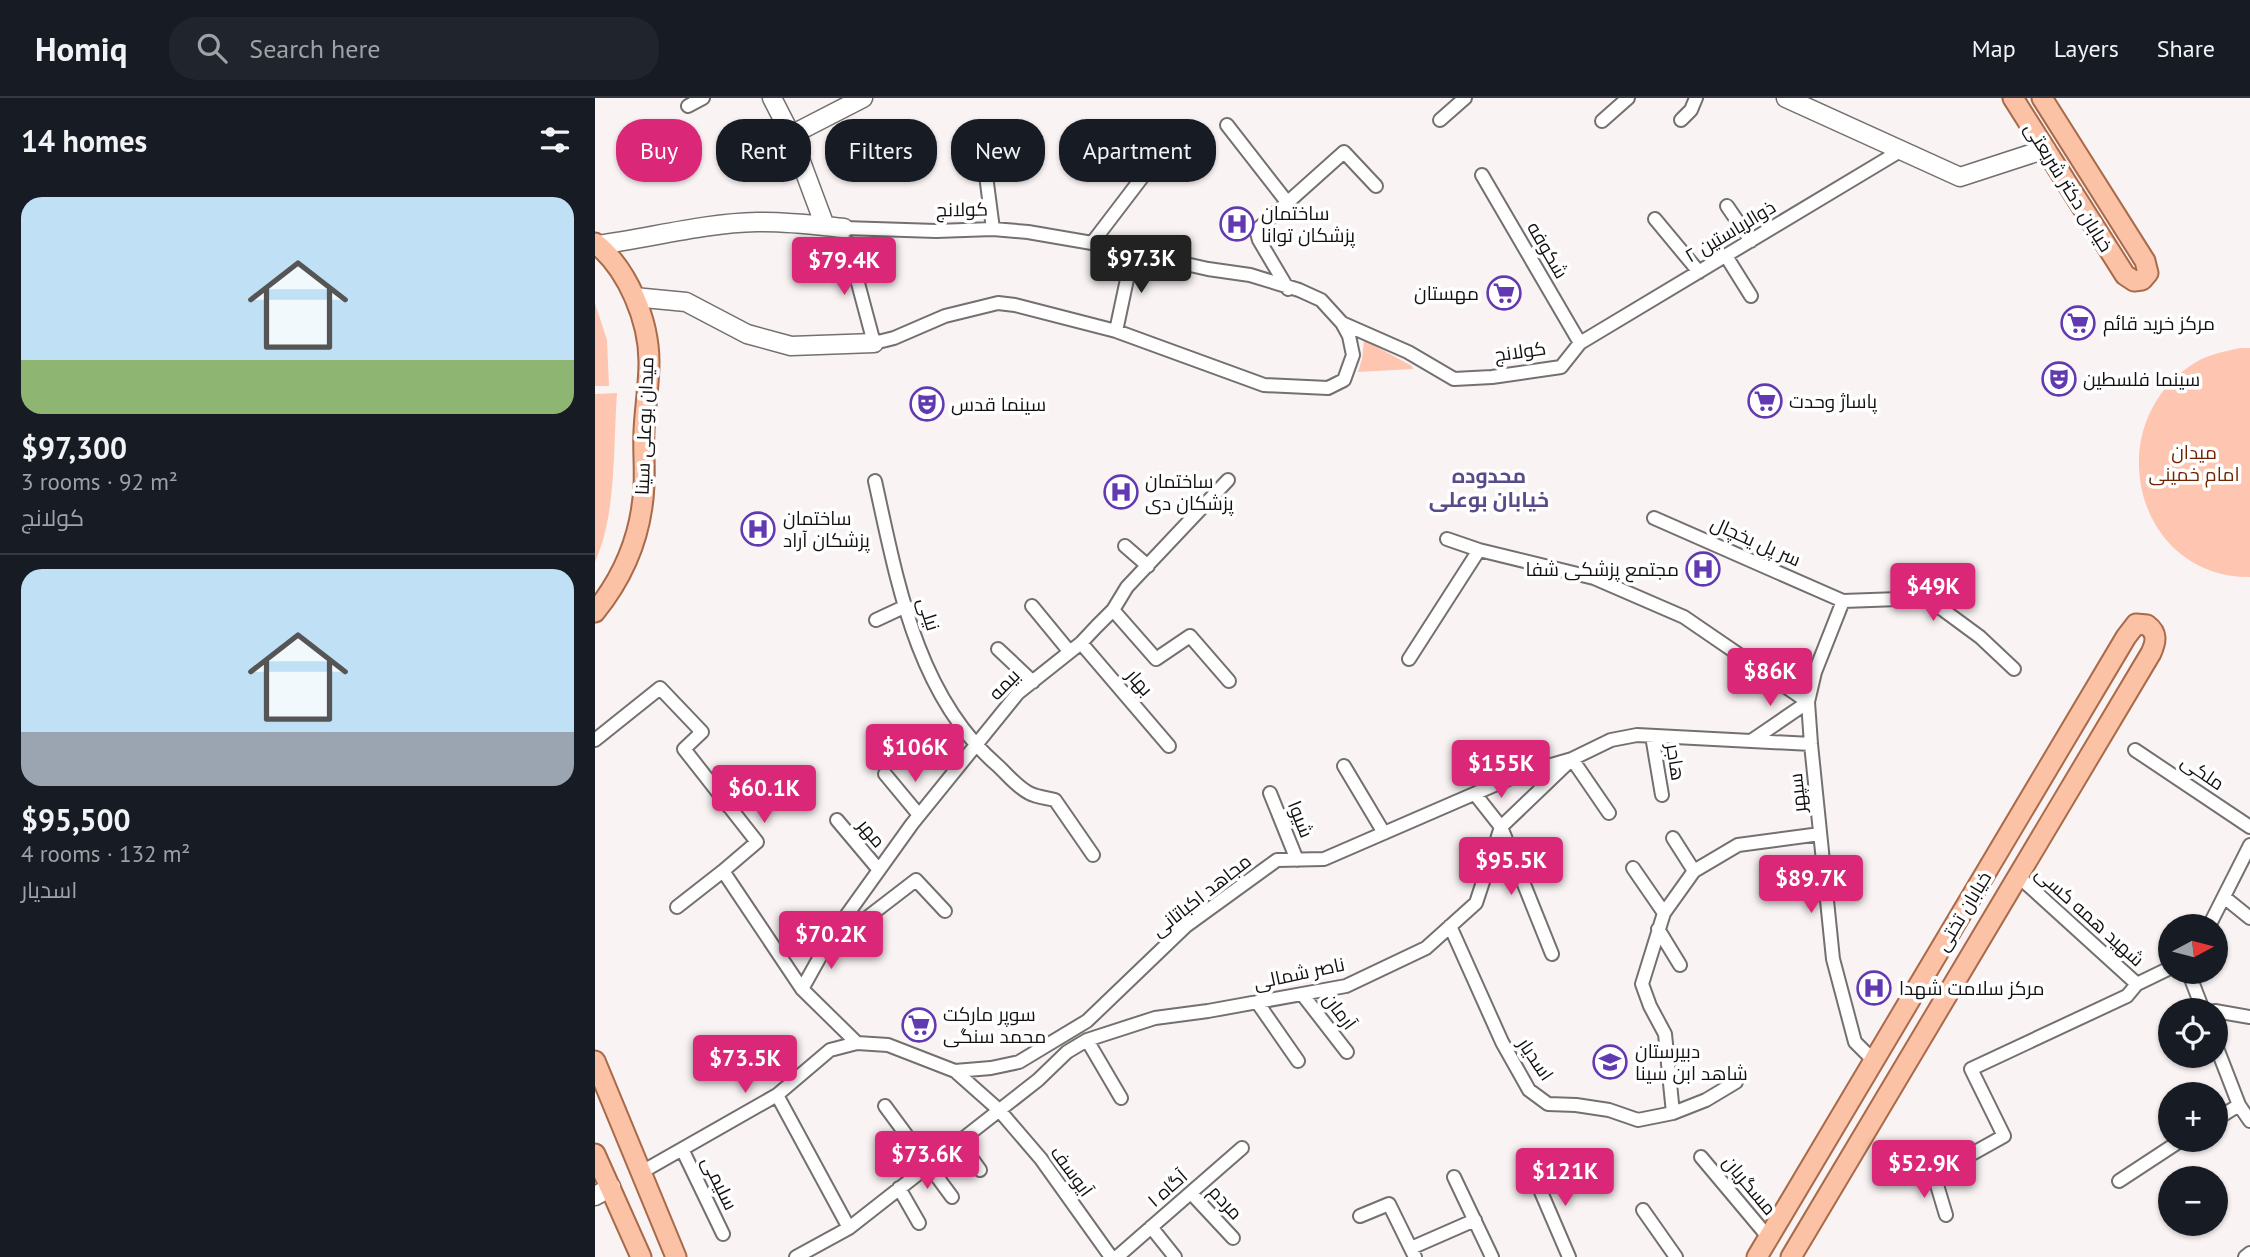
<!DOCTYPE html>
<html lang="en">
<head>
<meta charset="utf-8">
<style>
  body { margin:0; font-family:"PT Sans",Cairo,sans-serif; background:#20242c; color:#f1f3f6; height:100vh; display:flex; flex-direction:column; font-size:26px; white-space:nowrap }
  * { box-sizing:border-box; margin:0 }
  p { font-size:23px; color:#9ea1a6 }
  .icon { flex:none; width:38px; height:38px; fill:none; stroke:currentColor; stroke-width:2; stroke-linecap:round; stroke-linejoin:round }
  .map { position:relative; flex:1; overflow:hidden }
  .side { display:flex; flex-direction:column; background:#171b24; width:595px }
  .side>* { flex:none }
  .hud { position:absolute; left:21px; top:21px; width:665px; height:63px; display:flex; gap:14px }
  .needle { width:46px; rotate:83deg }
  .buttons { position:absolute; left:1563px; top:816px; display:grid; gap:14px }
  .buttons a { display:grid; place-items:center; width:70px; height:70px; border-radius:50%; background:#171b24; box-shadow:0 2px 5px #0004; font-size:35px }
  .price { position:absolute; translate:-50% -60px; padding:0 16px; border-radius:7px; background:#db2777; color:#fff; font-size:23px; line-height:46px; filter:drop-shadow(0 2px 4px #0008) }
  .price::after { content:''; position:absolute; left:50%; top:42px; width:21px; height:16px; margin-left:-10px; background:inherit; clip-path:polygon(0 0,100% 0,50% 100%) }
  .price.selected { background:#222; color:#fff }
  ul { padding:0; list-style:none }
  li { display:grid; align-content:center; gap:14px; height:371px; padding:0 21px }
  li+li { border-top:2px solid #363941 }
  li span { display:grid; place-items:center; height:217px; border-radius:21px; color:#555 }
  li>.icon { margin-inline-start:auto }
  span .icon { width:126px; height:126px; fill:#fffc; stroke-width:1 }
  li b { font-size:30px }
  h2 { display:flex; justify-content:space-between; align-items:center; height:84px; padding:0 21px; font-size:30px }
  .pill { padding:0 24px; border-radius:28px; background:#171b24; box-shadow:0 2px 5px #0004; font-size:24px; line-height:63px }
  .pill.selected { background:#db2777; color:#fff }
  header { display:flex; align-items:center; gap:42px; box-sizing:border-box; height:98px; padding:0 35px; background:#171b24; border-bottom:2px solid #363941 }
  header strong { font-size:33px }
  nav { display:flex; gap:38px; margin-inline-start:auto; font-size:24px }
  .search { width:490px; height:63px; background:#20242c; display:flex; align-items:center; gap:18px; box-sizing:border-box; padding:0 24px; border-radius:28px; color:#9ea1a6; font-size:26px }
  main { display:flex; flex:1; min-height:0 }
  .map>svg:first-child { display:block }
  .green { fill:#fec6b1 }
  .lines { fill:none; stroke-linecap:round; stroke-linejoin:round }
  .street-casing { stroke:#74706e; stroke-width:16 }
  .secondary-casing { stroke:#74706e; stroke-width:21 }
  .primary-casing { stroke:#a96a4a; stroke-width:23 }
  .street { stroke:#fff; stroke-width:12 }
  .secondary { stroke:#fff; stroke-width:18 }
  .primary { stroke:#fcc2a6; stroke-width:19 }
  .labels { text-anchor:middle; stroke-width:7; stroke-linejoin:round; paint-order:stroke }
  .street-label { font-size:19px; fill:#121010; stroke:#fff }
  .poi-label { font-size:19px; fill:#121010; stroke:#fff; text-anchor:start }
  .park-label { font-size:19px; fill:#702500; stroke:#fff }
  .neighbourhood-label { font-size:21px; font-weight:bold; fill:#594a88; stroke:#fff }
</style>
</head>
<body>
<header>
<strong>Homiq</strong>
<div class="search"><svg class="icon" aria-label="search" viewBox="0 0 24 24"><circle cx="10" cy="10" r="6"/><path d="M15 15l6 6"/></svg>Search here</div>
<nav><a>Map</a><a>Layers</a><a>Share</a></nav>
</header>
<main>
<section class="side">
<h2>14 homes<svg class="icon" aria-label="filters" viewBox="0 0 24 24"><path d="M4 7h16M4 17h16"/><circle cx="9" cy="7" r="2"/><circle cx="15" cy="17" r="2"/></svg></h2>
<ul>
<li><span style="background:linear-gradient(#bfe0f5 75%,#8fb573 0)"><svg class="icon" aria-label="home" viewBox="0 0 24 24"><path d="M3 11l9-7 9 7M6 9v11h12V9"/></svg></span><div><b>$97,300</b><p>3 rooms · 92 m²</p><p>کولانج</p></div></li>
<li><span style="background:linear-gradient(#bfe0f5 75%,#9aa5b1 0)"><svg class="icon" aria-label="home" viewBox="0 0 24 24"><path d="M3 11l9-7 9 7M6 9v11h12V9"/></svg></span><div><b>$95,500</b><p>4 rooms · 132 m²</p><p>اسدیار</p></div></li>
</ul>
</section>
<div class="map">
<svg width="1655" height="1159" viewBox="0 0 1655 1159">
  <rect width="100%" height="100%" fill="#f9f4f3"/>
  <path class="green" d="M0,205l12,37 2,46h-14z
    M769,242l48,26 1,3 -55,3 4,-13z
    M1645,250h10v229c-114,1 -151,-149 -60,-211 15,-11 32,-14 50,-18z
    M22,295c-4,54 0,120 -22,169v-168z"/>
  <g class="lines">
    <defs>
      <path id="street" d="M93,8l15,-8
        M845,22l25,-22
        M1086,22l10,-10 5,-12
        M1007,23l26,-23
        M632,27l60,77
        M387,47l11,84
        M887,77l98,168
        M1132,108l24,35
        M1060,121l44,53
        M249,130l92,3 57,-2 35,3 64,11 116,26 42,6 49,15 22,10 21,23 7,13 4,19 -9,25 -16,8 -64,-3 -148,-54 -101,-26 -17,-2 -53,13 -51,22 -20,5 -27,-101
        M497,145l58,-76
        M1131,158l25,40
        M693,191l-29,-49 -2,-7 2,-5 85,-76 32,34
        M747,225l66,29 46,27 38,-2 69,-10 19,-24 320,-192
        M521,233l17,-80
        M280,383c22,99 41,214 122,284 10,9 20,22 32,28 7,4 18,5 26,7l38,55
        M1059,420l189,83 84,-3 53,39 34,32
        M852,441l32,11 115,28 90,39 124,85 -57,39
        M530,448l23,20
        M1248,503l-28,71 -7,30 3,42 22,215 22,83 19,19
        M437,508l37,45
        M518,512l43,49 34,-23 39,45
        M281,522l30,-14
        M486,545l88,103
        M403,551l35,33
        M814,561l70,-109
        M1057,638l10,59
        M0,642l65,-52 42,44 -18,17 73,93 -34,29 79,118 55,54
        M1540,652l115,77
        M977,661l37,54
        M749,668l40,67
        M290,676l34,41
        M675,695l27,67
        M880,696l26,33 51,127
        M134,709l30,-27
        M242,722l42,50
        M1078,740l21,33
        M1038,770l31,45
        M1423,778l119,108
        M1629,799l26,21
        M82,809l46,-36
        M855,828l52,116 27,48 19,14 28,1 33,5 29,10 35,-7 33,-13 30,-18
        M1614,828l41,-81
        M1063,831l22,36
        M239,838l30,-16 52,-40 29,31
        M1593,873l15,39
        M207,891l29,-52 81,-113 106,-131 63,-50 15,-16 17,-17 14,-23 101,-107
        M707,896l45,58
        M662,904l41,59
        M1620,913l35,6
        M492,942l34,58
        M1620,945l24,62 11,16
        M360,973l36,-3 28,-6 68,-41 99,-95 91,-66 47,-1 196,-85 52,-15 39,-19 26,-5 174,9
        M182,997l72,133
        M290,1008l67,91
        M1078,1015l-8,-79 -15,-28 -8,-22 22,-71 30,-42 44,-26 82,-11
        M1620,1022l24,-15
        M364,1043l21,29
        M87,1051l41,85
        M1106,1059l68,81
        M937,1073l37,86
        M45,1075l137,-78 53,-45 27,-7 31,2 67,26 44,39 42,49 70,98
        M859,1079l38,80
        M1524,1083l64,-42
        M304,1090l20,35
        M596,1095l42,45
        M1048,1112l33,47
        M1351,1117l-12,-40 70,-39 -33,-67 156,-73 10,-12 33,-16
        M765,1118l29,-12 26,53
        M556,1129l24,30
        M816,1150l64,-28
        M201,1159l53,-29 189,-148 29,-28 20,-12 68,-22 53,-7 138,-25 80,-38 50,-45 25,-76 71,-68
        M522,1159l125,-109
        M1650,1159l5,-4"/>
      <path id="secondary" d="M177,0l19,37 34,91
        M1191,0l174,79 86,-28
        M196,37l72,-37
        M2,147c53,-7 107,-22 160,-23 29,-1 58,3 87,6
        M39,199l52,5 61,32 44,12 83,-3
        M0,1098l16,-9"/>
      <path id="primary" d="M1418,0l112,177 9,6 8,-1 6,-7 -3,-12 -103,-163
        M0,145c33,26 54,78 54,119 0,23 -4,46 -5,69 -1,18 1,36 0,54 -2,47 -19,90 -49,127
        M0,963l81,196
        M0,1056l46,103
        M1162,1159l369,-620 10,-13 11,1c11,8 9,17 4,28l-360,604"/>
    </defs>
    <use href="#street" class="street-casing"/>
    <use href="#secondary" class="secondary-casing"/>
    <use href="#primary" class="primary-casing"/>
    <use href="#street" class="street"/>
    <use href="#secondary" class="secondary"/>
    <use href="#primary" class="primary"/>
  </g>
  <defs>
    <symbol id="hospital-ring" viewBox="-11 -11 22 22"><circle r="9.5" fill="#fff" stroke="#613ab2" stroke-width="1.5"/><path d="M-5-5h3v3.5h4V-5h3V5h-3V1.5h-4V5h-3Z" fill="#613ab2"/></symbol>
    <symbol id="supermarket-ring" viewBox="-11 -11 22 22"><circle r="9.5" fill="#fff" stroke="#613ab2" stroke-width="1.5"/><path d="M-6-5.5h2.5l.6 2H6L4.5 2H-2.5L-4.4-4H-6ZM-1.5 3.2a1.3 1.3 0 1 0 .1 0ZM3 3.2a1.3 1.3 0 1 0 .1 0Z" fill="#613ab2"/></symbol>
    <symbol id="theatre-ring" viewBox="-11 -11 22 22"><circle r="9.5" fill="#fff" stroke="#613ab2" stroke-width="1.5"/><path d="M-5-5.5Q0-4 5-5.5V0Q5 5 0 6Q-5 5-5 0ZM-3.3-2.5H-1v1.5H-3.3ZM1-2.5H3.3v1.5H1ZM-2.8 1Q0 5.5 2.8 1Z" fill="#613ab2"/></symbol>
    <symbol id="school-ring" viewBox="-11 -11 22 22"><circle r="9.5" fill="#fff" stroke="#613ab2" stroke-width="1.5"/><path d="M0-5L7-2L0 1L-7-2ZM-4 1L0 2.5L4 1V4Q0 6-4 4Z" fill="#613ab2"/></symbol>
  </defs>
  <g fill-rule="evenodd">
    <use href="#hospital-ring" x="623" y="107" width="38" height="38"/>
    <use href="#supermarket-ring" x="890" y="176" width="38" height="38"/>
    <use href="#supermarket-ring" x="1464" y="206" width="38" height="38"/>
    <use href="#theatre-ring" x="1445" y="262" width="38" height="38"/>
    <use href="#supermarket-ring" x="1151" y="284" width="38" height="38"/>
    <use href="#theatre-ring" x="313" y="287" width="38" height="38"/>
    <use href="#hospital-ring" x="507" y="375" width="38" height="38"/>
    <use href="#hospital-ring" x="144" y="412" width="38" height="38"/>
    <use href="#hospital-ring" x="1089" y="452" width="38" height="38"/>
    <use href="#hospital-ring" x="1260" y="871" width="38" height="38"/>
    <use href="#supermarket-ring" x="305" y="908" width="38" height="38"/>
    <use href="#school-ring" x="996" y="945" width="38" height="38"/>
  </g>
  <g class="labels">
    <g class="street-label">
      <text transform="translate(1474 89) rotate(58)" y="7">خیابان دکتر شریعتی</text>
      <text transform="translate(367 111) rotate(-1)" y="7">کولانج</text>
      <text transform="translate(1135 133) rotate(-31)" y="7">ذوالریاستین ۲</text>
      <text transform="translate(953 152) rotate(60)" y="7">شکوفه</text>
      <text transform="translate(925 253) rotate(-8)" y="7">کولانج</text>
      <text transform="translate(49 328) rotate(-88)" y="7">میدان بوعلی سینا</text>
      <text transform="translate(1161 443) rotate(24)" y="7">سر پل یخچال</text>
      <text transform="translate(334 516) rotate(72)" y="7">نیلی</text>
      <text transform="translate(545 584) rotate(49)" y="7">بهار</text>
      <text transform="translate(409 586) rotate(-45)" y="7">بیمه</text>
      <text transform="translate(1081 664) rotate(81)" y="7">هاجر</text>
      <text transform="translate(1608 674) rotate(34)" y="7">ملکی</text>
      <text transform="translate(1202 695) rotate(-96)" y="7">سپهر</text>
      <text transform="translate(706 721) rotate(68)" y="7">شیوا</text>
      <text transform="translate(277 735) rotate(50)" y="7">مهر</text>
      <text transform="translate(606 797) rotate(-38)" y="7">مجاهد اکباتانی</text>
      <text transform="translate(1368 813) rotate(-59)" y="7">خیابان تختی</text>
      <text transform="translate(1495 818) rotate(42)" y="7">شهید همه کسی</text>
      <text transform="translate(704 875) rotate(-12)" y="7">ناصر شمالی</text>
      <text transform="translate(745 913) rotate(53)" y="7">آرمان</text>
      <text transform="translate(941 961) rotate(56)" y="7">اسدیار</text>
      <text transform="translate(477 1073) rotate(54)" y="7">آیوسف</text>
      <text transform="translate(125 1085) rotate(64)" y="7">سلیمی</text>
      <text transform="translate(1155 1087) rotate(50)" y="7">مسگریان</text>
      <text transform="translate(572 1090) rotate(-41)" y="7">آگاه ۱</text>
      <text transform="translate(631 1104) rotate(47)" y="7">مردم</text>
    </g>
    <g class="poi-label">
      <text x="666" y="122">ساختمان<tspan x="666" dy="22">پزشکان توانا</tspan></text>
      <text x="884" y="202" text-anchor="end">مهستان</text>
      <text x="1508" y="232">مرکز خرید قائم</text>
      <text x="1488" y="288">سینما فلسطین</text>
      <text x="1194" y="310">پاساژ وحدت</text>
      <text x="356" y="313">سینما قدس</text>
      <text x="550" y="390">ساختمان<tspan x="550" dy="22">پزشکان دی</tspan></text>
      <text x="188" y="427">ساختمان<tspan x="188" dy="22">پزشکان آراد</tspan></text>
      <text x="1084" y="478" text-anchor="end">مجتمع پزشکی شفا</text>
      <text x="1304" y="897">مرکز سلامت شهدا</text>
      <text x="348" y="923">سوپر مارکت<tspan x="348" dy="22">محمد سنگی</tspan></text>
      <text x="1040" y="960">دبیرستان<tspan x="1040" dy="22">شاهد ابن سینا</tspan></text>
    </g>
    <g class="park-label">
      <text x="1599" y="361">میدان<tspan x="1599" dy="22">امام خمینی</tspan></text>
    </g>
    <g class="neighbourhood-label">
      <text x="894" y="385">محدوده<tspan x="894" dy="24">خیابان بوعلی</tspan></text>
    </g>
  </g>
</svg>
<div class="buttons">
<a><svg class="needle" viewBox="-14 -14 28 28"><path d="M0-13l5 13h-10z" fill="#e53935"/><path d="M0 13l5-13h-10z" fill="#9ea1a6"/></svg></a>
<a><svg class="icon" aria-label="locate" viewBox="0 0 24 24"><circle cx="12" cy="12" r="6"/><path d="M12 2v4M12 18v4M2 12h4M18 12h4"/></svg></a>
<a>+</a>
<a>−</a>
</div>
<b class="price selected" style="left:546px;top:197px">$97.3K</b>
<b class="price" style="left:249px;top:199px">$79.4K</b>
<b class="price" style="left:1338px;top:525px">$49K</b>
<b class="price" style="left:1175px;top:610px">$86K</b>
<b class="price" style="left:320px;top:686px">$106K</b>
<b class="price" style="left:906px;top:702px">$155K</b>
<b class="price" style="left:169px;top:727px">$60.1K</b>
<b class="price" style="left:916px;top:799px">$95.5K</b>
<b class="price" style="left:1216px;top:817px">$89.7K</b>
<b class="price" style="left:236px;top:873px">$70.2K</b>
<b class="price" style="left:150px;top:997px">$73.5K</b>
<b class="price" style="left:332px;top:1093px">$73.6K</b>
<b class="price" style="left:1329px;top:1102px">$52.9K</b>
<b class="price" style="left:970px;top:1110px">$121K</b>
<div class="hud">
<a class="pill selected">Buy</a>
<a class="pill">Rent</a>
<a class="pill">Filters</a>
<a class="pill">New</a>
<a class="pill">Apartment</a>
</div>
</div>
</main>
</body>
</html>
